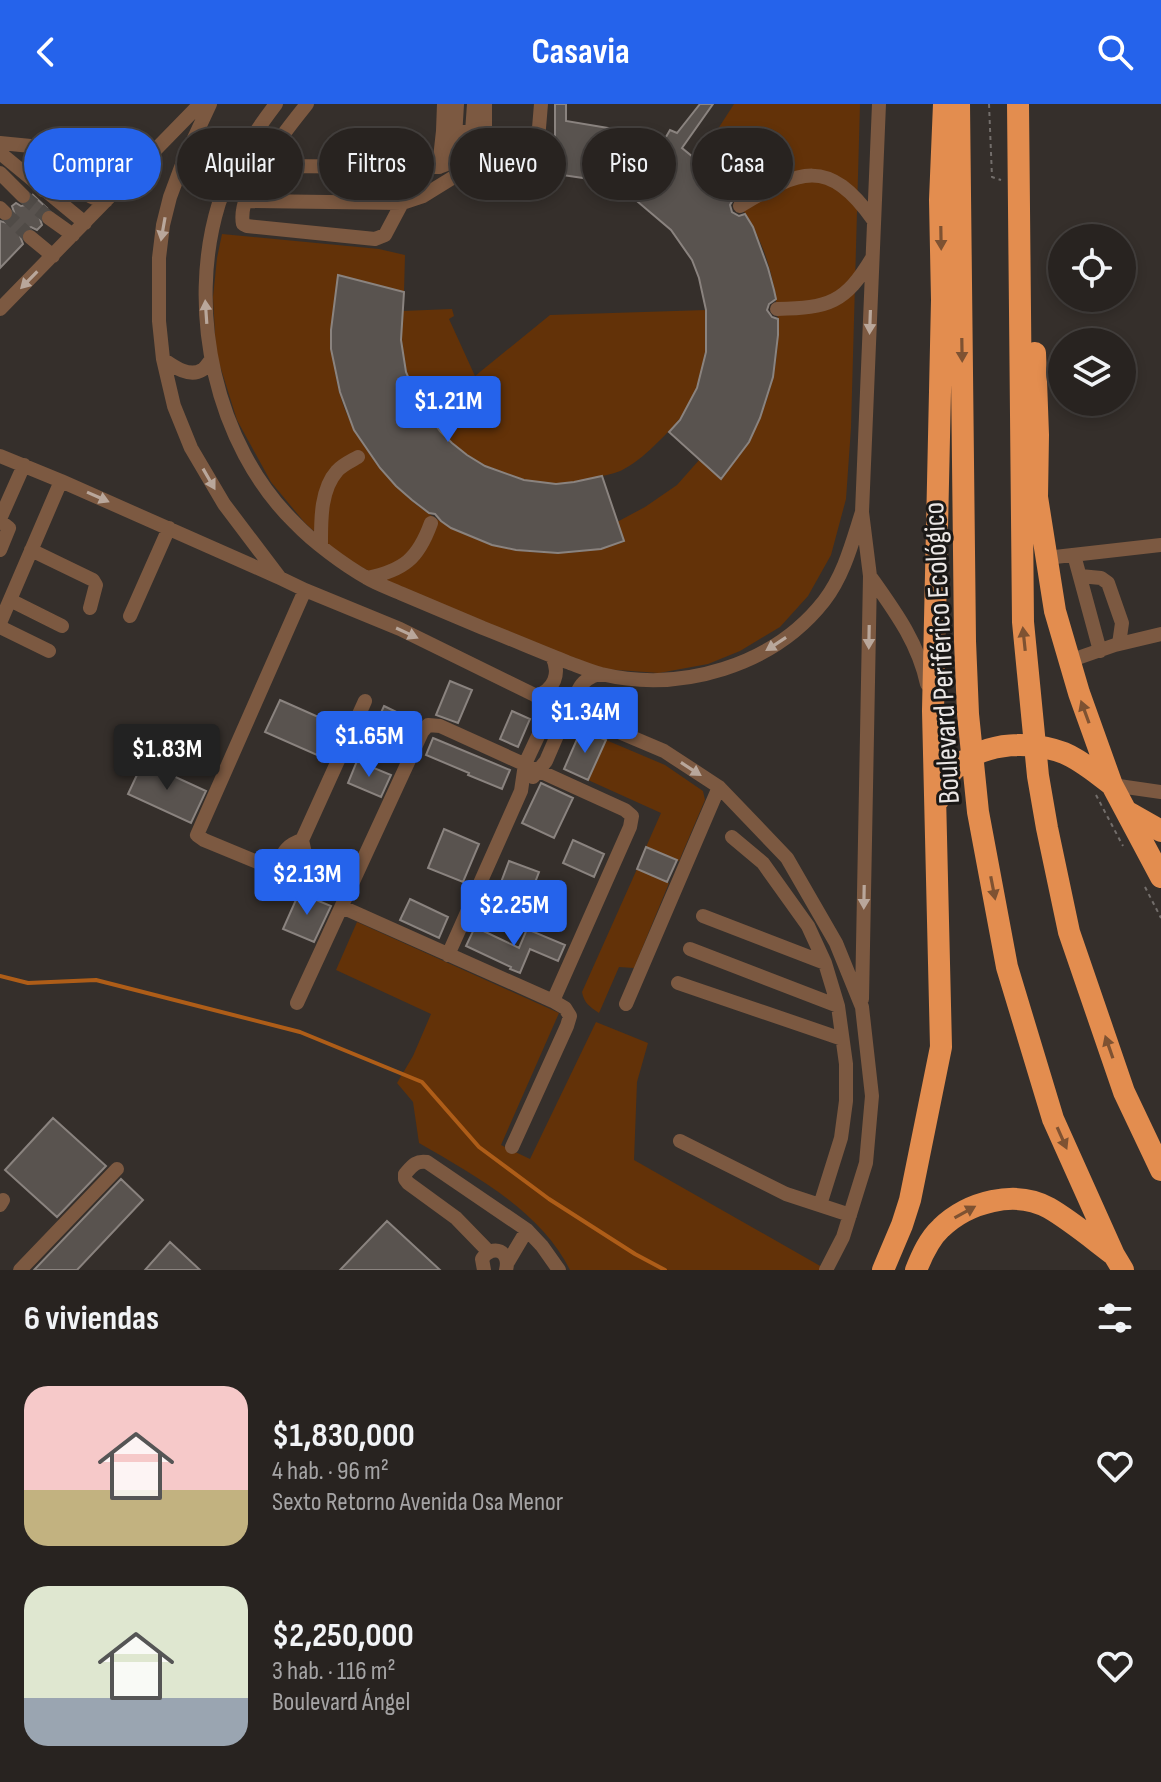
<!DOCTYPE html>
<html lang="es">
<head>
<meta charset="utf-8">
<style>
  body { margin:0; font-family:"Sofia Sans Condensed",sans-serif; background:#342f2d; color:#f1f3f6; height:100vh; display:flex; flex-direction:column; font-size:30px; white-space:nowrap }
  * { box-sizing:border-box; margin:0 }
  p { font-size:26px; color:#a5a4a5 }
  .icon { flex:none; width:44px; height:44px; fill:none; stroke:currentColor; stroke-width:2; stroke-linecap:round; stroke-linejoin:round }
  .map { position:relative; height:1166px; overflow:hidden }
  .details { display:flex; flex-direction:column; background:#282320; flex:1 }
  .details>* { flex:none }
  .banner { position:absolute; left:24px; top:24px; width:1114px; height:72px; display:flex; gap:16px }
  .fabs { position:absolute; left:1048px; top:120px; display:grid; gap:16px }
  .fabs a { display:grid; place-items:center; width:88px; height:88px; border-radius:50%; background:#282320; box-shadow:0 4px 12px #0003,0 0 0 2px #44403e; font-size:40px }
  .price { position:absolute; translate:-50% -68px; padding:0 18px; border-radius:8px; background:#2563eb; color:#fff; font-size:26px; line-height:52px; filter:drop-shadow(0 2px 4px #0008) }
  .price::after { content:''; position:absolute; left:50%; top:48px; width:24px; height:18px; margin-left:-12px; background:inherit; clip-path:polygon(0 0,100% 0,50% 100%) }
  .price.active { background:#222; color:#fff }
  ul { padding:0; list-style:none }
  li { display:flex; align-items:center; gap:24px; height:200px; padding:0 24px }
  li span { display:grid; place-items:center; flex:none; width:224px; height:160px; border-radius:24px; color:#555 }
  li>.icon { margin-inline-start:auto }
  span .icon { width:96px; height:96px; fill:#fffc; stroke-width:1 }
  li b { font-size:34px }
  h2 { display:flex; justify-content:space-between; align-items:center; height:96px; padding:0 24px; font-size:34px }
  .tag { padding:0 28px; border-radius:36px; background:#282320; box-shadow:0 4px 12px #0003,0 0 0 2px #44403e; font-size:28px; line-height:72px }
  .tag.active { background:#2563eb; color:#fff }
  header { display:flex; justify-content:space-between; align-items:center; height:104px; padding:0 24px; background:#2563eb; color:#fff; font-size:36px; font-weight:700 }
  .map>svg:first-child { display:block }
  .green { fill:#633208 }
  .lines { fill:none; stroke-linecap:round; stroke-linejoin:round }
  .stream { stroke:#ae5d18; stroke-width:4 }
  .building { fill:#59534f; stroke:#8a837f; stroke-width:2 }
  .minor-tunnel { stroke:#504b47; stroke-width:14; stroke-dasharray:14 7; stroke-linecap:butt }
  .path { stroke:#736e6b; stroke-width:2; stroke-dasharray:4 4; stroke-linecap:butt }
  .minor { stroke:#7c5941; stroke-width:14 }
  .highway { stroke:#e38d4f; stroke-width:22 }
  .oneway { fill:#b9a79b }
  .oneway2 { fill:#7e5232 }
  .labels { text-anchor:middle; stroke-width:6; stroke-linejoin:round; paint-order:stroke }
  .street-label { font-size:30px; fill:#ebe7e5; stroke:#1a1816 }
</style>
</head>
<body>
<header><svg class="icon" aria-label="back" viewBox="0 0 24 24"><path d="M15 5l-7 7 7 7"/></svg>Casavia<svg class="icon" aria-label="search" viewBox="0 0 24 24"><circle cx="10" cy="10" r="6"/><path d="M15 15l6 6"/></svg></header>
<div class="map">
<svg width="1161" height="1166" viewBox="0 0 1161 1166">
  <rect width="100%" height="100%" fill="#352f2b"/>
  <path class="green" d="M734,0h126l-9,324 -5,71 -15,56 -23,41 -28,31 -40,24 -32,13 -49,9 -56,-4 -109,-41 -107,-46 -49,-29 -33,-30 -34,-41 -34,-62 -21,-67 -3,-56 4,-39 5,-24 157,15 26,6 -1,37 -66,-16c-6,41 -9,74 1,115 6,24 18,45 32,65 57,82 158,117 253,86l-7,-20 28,-15 32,-22 23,-26 49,-17c8,-17 16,-34 21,-52 15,-53 9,-114 -17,-163 -13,-26 -34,-48 -55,-67z
    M452,205l2,7 -5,3 26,57 75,-61 156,-5c0,27 1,53 -9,78 -8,22 -23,39 -39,54 -10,10 -21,20 -34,27 -8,5 -20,6 -29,9 -72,20 -153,-20 -182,-89 -11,-25 -12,-51 -11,-78z
    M606,636l59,25 38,26 2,9 -26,61 -33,-14 15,-34 -73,-33z
    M637,765l32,14 -35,85 -15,-1 -20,46c-9,-6 -15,-10 -17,-21z
    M357,818l202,91 -58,132 29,14 66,-137 52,21 -11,39 -3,78 188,107 -1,3h-251c-29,-59 -96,-95 -151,-127l-6,-41 -16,-19 16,-27 18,-42 -95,-44z"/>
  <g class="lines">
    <path class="stream" d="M0,872l28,7 68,-3 204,52 122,50 57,65 70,52 86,55 30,16"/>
  </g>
  <path class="building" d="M555,0h11v17l48,8 21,7 24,13 11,-19 7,3 23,-29h13l-31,44 33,27 19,23 -4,7 2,7 7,4 6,-2 8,13 15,41 6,22 2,9 -7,5 -2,6 5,7 6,2v16l-5,42 -13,41 -11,24 -28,37 -52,-47 11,-12 17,-32 9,-36v-42l-7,-32 -7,-18 -21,-30 -40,-34 -24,-12 -24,-6 -28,-4z
    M33,91l14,13 -6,4 -2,4 3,9 -5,5 -6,-3 -8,3 -3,6 3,8 -23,24v-47l7,2 4,-2 4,-6 -3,-9 4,-3 5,3 5,-1 5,-3z
    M338,171l66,17 -3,48 5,32 13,30 21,29 12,12 15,12 18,11 39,14 32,4 18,-2 28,-6 22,65 -23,8 -43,4 -42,-3 -24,-5 -41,-17 -10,-7 -6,-7 -6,-1 -17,-13 -16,-14 -16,-18 -26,-38 -14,-38 -9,-43v-19z
    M450,577l22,9 -14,33 -22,-8z
    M280,596l52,23 -15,32 -52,-23z
    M384,602l31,15 -10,21 -31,-14z
    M512,607l18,8 -12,28 -18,-8z
    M581,626l25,10 -18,40 -24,-11z
    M433,634l77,32 -8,19 -34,-14 1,-2 -43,-18z
    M357,657l34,14 -10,22 -33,-14z
    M143,658l63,29 -15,32 -63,-29z
    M541,679l32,15 -19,40 -32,-15z
    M444,725l35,15 -16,38 -35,-14z
    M573,736l31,14 -10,23 -31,-14z
    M646,743l31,13 -10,22 -30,-13z
    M509,757l30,11 -15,39 -30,-10z
    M299,789l32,13 -17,36 -31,-13z
    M410,795l38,18 -9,21 -39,-18z
    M475,823l44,21 8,-19 38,16 -7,16 -28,-12 -10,24 -10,-4 1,-2 -45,-21z
    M53,1014l53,48 -49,51 -52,-47z
    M121,1075l22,21 -66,70h-43z
    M387,1117l53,49h-100z
    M170,1138l30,28h-55z"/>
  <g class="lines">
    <path class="minor-tunnel" d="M23,92l26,22
      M5,109l25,24"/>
    <path class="path" d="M989,0l3,73 9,3
      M1096,691l27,51
      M1145,783l16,31"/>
    <path class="minor" d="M210,0l-27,58 -13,35 -7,28 -4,33v63l4,38 11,47 17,42 33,56 56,74 25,12 95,39 153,75 111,47 55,36 68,71 49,85 26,64 10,89 -6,67 -23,74 -17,33
      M276,0c-23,30 -45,63 -57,99 -33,106 -4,242 76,320 18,19 49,42 72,55 10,6 22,10 33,15 28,12 55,23 83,35 28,11 56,23 84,34 11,4 23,9 34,12 80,19 172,-8 223,-73 20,-26 28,-58 38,-89
      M307,0c-20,25 -71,87 -64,120l4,2 128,13 10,-4 17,-32
      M474,0l-2,28 2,34
      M485,0v28
      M443,27l91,3 5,-6 2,-24
      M79,29c1,15 -4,50 8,61 5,5 12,5 19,7
      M0,39l51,5 5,3v6l-13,33
      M0,49l85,70
      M262,62l177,1 8,-3 7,-10 3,-50
      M439,63l4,-36 1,-27
      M0,69l23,23
      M245,97l157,2 21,-7 86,-53 12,-10
      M740,102c60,-36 88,-50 134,15
      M0,104l5,5
      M49,114l24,17
      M30,133l23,19
      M0,205l200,-205
      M777,205c52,-1 68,-6 95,-51
      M163,255c10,7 26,19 39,11 4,-2 6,-7 9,-10
      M0,352l61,25 217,96
      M0,415l24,-54
      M0,417l9,7 -9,22
      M321,441c0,-23 -1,-55 16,-74 5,-6 14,-10 21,-14
      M31,446l62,30 3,5 -6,23
      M1074,451l26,96
      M1046,454l115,-13
      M870,472c24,34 48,66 57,108
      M1080,472l21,2 7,5 14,40 -3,21
      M367,474c37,-8 51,-19 64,-55
      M10,496l52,26
      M130,512l39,-88
      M0,519l61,-142
      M0,523l49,24
      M1069,557l46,-16 46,-11
      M536,592c18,-6 25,-22 16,-40
      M581,612c-11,-19 -2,-37 19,-42
      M533,673l13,-16 22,-51
      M1112,681l49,7
      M732,733l31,26 45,63 17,37 13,43 8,58v37l-5,37 -21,67
      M302,736l4,18 -5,17 -5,3 -92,-38 -7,-5 108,-245
      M275,766c8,-16 9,-24 27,-30l63,-139
      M342,803l211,94 12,7 5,8 -3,10 -55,121
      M703,812l122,47
      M690,845l148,57
      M448,851l73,-164 4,-27 28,-60
      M678,879l164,56
      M862,895l8,-423 -8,-64 17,-408
      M297,899l125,-271 6,-7 12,1 185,84 7,6 -2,11 -77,174
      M626,900l93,-217
      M680,1037l106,53 64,21
      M0,1101l3,-5
      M489,1148l-33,-34 -48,-35 -3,-4v-5c7,-8 11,-14 22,-12l100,68
      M508,1158l19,-32 15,16 17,24
      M20,1166l97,-101
      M484,1166l-2,-11c11,-16 29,-8 24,11"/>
    <path class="highway" d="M959,0l6,537 3,73 10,98 29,155 46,152 61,136 9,15
      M1018,0l5,518 15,154 9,52 22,104 55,160 37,78
      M1035,249l3,82 -1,62 18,114 24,82 33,92 49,92
      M938,696c12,-54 80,-65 126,-47 17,7 32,20 47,31
      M1126,707l35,20
      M883,1166l19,-45 8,-25 31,-153 -8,-336 9,-411 -2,-100 4,-96
      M916,1166c6,-15 13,-31 25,-42 27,-26 74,-39 108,-20 21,12 45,32 65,47"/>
  </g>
  <defs><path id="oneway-solid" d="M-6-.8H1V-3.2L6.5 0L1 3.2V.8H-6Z" transform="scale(2)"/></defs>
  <g class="oneway">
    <use href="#oneway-solid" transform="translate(163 125) rotate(100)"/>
    <use href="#oneway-solid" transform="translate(29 176) rotate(134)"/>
    <use href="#oneway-solid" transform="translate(206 208) rotate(-94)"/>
    <use href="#oneway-solid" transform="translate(870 218) rotate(92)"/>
    <use href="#oneway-solid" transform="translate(209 375) rotate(60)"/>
    <use href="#oneway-solid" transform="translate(98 393) rotate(24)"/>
    <use href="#oneway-solid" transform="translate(407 529) rotate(25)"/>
    <use href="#oneway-solid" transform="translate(869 533) rotate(91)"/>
    <use href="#oneway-solid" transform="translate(776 540) rotate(147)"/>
    <use href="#oneway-solid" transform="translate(691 665) rotate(33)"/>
    <use href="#oneway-solid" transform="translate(864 793) rotate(91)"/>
  </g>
  <g class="oneway2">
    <use href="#oneway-solid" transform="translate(941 134) rotate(89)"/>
    <use href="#oneway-solid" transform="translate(962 246) rotate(89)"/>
    <use href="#oneway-solid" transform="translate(1024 535) rotate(-96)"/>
    <use href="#oneway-solid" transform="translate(1085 608) rotate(-110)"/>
    <use href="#oneway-solid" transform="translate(993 784) rotate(79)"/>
    <use href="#oneway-solid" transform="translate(1109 943) rotate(-109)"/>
    <use href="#oneway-solid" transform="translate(1062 1034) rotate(66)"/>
    <use href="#oneway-solid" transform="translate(965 1108) rotate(-29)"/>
  </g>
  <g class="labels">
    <g class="street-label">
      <text transform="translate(941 549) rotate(-93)" y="10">Boulevard Periférico Ecológico</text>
    </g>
  </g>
</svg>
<div class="fabs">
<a><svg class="icon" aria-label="locate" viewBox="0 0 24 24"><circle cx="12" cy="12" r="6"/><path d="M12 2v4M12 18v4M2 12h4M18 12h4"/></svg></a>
<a><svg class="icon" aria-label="layers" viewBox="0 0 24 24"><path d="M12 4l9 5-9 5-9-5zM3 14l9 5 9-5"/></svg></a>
</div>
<b class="price" style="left:448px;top:340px">$1.21M</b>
<b class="price" style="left:585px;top:651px">$1.34M</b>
<b class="price" style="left:369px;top:675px">$1.65M</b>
<b class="price active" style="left:167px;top:688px">$1.83M</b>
<b class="price" style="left:307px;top:813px">$2.13M</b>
<b class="price" style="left:514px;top:844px">$2.25M</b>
<div class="banner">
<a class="tag active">Comprar</a>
<a class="tag">Alquilar</a>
<a class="tag">Filtros</a>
<a class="tag">Nuevo</a>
<a class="tag">Piso</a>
<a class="tag">Casa</a>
</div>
</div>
<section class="details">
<h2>6 viviendas<svg class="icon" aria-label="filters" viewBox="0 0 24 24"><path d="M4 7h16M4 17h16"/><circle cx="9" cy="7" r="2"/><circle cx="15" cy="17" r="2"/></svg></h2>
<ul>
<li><span style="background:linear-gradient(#f6c9c9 65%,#c2b280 0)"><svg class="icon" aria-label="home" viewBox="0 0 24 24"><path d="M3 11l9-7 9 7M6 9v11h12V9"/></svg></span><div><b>$1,830,000</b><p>4 hab. · 96 m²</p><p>Sexto Retorno Avenida Osa Menor</p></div><svg class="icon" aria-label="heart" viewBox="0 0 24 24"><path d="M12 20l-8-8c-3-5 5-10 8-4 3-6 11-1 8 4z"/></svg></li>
<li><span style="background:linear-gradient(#dfe7d0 70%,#9aa5b1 0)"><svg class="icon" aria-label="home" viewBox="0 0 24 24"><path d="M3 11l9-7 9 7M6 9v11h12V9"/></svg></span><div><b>$2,250,000</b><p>3 hab. · 116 m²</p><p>Boulevard Ángel</p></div><svg class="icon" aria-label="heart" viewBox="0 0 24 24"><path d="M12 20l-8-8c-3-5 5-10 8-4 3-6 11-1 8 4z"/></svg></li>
</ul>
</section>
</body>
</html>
